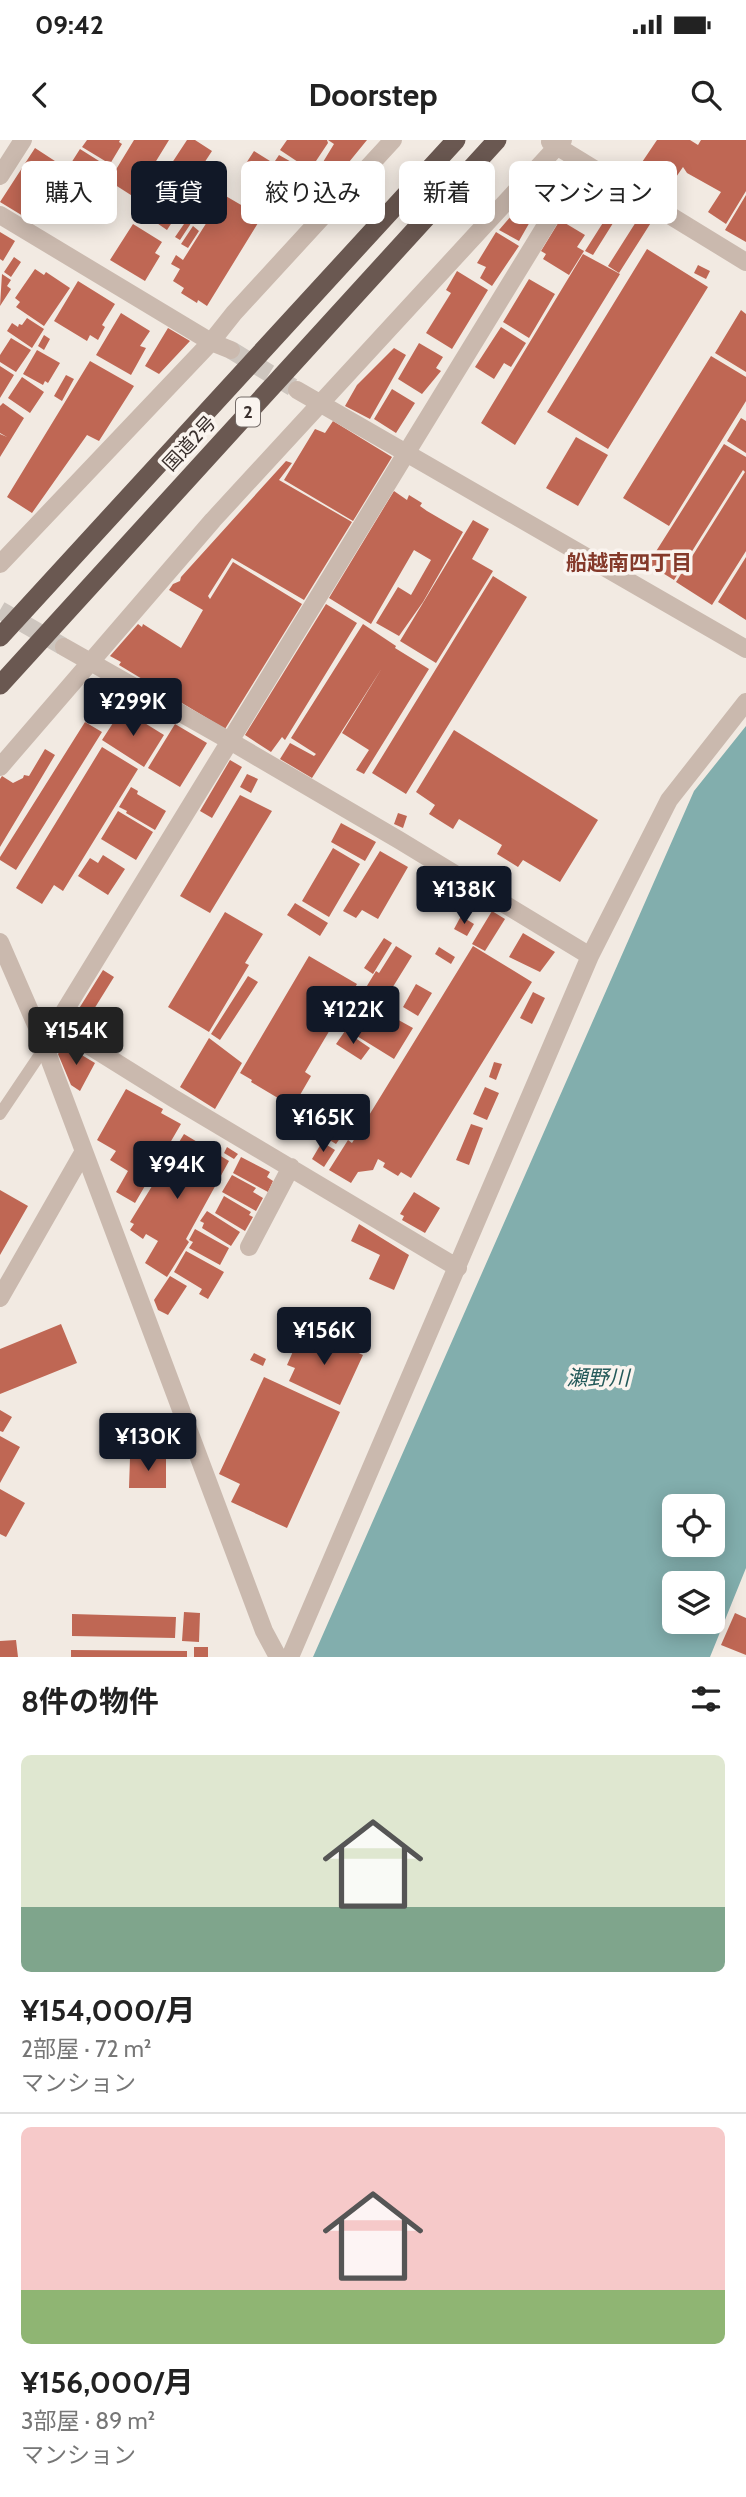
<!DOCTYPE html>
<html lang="ja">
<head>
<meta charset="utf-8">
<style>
  body { margin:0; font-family:Cabin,"Noto Sans JP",sans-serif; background:#f2f2f2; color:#222; height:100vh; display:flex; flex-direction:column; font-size:26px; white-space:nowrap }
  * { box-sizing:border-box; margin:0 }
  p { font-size:23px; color:#767676 }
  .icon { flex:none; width:38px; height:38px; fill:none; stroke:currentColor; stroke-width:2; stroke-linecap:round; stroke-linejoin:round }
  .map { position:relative; height:1517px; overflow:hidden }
  .side { display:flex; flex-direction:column; background:#fff; flex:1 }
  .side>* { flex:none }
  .top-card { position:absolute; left:21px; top:21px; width:705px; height:63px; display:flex; gap:14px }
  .buttons { position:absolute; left:662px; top:1354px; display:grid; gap:14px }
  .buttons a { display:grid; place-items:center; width:63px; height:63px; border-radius:10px; background:#fff; box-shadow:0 4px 18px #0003; font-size:35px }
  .price { position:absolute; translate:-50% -60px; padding:0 16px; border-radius:7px; background:#111827; color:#fff; font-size:23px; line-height:46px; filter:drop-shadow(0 2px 4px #0008) }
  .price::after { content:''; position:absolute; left:50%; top:42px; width:21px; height:16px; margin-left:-10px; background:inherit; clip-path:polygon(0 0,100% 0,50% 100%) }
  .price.selected { background:#222; color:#fff }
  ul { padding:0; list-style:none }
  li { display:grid; align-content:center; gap:14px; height:371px; padding:0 21px }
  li+li { border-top:2px solid #e0e0e0 }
  li span { display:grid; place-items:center; height:217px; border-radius:10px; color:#555 }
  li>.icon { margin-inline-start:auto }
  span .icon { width:126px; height:126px; fill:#fffc; stroke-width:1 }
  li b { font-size:30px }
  h2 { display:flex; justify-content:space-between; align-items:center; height:84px; padding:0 21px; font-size:30px }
  .pill { padding:0 24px; border-radius:10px; background:#fff; box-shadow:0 4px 18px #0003; font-size:24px; line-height:63px }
  .pill.selected { background:#111827; color:#fff }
  .status { display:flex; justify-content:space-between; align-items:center; height:49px; padding:0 35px; background:#fff; direction:ltr }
  .status svg { height:19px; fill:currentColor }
  header { display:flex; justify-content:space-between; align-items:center; height:91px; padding:0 21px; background:#fff; font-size:32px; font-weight:700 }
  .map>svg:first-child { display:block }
  .water { fill:#82aead; fill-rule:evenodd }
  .building { fill:#bf6754 }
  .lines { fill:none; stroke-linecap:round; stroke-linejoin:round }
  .minor-tunnel { stroke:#cdc5be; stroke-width:18; stroke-dasharray:18 9; stroke-linecap:butt }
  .service { stroke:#cab9ae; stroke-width:12 }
  .minor { stroke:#cab9ae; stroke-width:18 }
  .trunk { stroke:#6a5851; stroke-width:19 }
  .labels { text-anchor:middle; stroke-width:7; stroke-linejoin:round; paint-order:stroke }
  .shield { fill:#faf4ef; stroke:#736a66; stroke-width:2 }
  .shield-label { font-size:18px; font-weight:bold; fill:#392f2c }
  .street-label { font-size:19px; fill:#392f2c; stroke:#faf4ef }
  .neighbourhood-label { font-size:21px; font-weight:bold; fill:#84392a; stroke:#faf4ef }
  .water-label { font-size:21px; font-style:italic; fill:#245959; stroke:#faf4ef }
</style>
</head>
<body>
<div class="status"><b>09:42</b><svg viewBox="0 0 49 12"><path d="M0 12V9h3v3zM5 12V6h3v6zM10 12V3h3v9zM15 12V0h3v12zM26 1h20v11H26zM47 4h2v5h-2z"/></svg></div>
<header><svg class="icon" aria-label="back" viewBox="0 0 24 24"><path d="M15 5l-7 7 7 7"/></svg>Doorstep<svg class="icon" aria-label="search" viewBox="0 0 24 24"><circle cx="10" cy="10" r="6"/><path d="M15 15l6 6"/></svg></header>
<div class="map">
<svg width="746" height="1517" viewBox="0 0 746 1517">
  <rect width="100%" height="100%" fill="#f2eae2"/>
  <path class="water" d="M746,586v842l-36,89h-397l381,-866zM674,1367h38v38h-38zM674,1444h38v38h-38z"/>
  <path class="building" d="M87,0h33l-1,2 3,2 -12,20 -28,-17z
    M134,0h35l-35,57 -25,-16z
    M187,0h8l17,11 -25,38 -23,-14z
    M287,0h40l1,3 -18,27 -30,-20z
    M328,0h39l-31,38 -16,-11 14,-23z
    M657,0h33l8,5 3,-5h45v51l-20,33 -18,-12 13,-20 -34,-19 -4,-6 -9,13 -5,-4 -7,9 -15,-10 -6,8 -9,-6z
    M35,8l23,15 -4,7 4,2 -30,47 -28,-17z
    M80,9l27,17 -33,57 -29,-19z
    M254,11l16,10 -11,18 -16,-11z
    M279,15l16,9 -5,10 -17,-10z
    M163,39l26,17 -22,34 -19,-13 -3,3 -7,-5z
    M587,40l14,7 -6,13 -15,-7z
    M224,55l24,14 -4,6 14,8 -51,83 -9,-6 -1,3 -16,-10 3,-5 -11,-7 7,-12 -9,-5 5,-9 7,5z
    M746,55v47l-21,-12z
    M526,59l13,7 -20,35 -20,-11z
    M618,59l7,5 -32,51 -8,-4z
    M193,71l4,3 -17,26 -5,-3z
    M641,74l11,7 -33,52 -11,-7z
    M560,80l25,15 -8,12 7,4 -15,24 -26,-16 3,-5 -5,-3z
    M133,84l29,18 -7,11 5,3 -15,25 -35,-21z
    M193,86l6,5 -11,17 -7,-4z
    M0,92l15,9 -12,20 -3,-2z
    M496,92l23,14 -27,40 -12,-8 6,-11 -9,-4z
    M647,109l61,38 -100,162 -61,-37z
    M583,114l37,20 -105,171 -34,-22z
    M14,117l7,5 -10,15 -7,-5z
    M698,125l12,6 -4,8 -12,-6z
    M35,129l9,6 2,-3 24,16 -26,38 -28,-19 4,-5 -5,-4z
    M457,131l31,19 -36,59 -26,-16 25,-40 -5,-3z
    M2,134l9,6 -4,6 4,3 -11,17z
    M529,139l26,15 -26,44 -26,-16z
    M78,141l37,23 -13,21 3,2 -7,13 -8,-5 -3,6 -33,-20z
    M741,170l5,4v58l-31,-19z
    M121,173l29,18 -10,15 6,2 -15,27 -35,-20z
    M27,178l17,11 -12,19 -25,-17 5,-8 6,4 1,-3 3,1z
    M501,187l25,16 -15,24 -7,-4 -10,16 -19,-12z
    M168,188l22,13 -31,33 -14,-8z
    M44,195l6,4 -6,11 -6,-4z
    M11,198l20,12 -15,22 -16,-10v-7z
    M419,203l24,14 -7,11 5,3 -19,23 -24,-15z
    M394,208l12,7 -36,64 -25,-13 12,-21z
    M37,210l23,13 -12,20 -3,-2 -2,4 -20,-11z
    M711,216l35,21v24l-77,125 -46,-28z
    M90,221l44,25 -35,55 -12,-6 -55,78 -25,-16z
    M0,226l14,9 -14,23z
    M66,235l8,4 -12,22 -8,-5z
    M22,237l22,15 -14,21 -22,-15z
    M392,249l23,14 -19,30 -22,-14z
    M3,263l21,15 -24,39v-23l7,3 -7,-4v-27z
    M741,278l5,3v32l-19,-12z
    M333,281l59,36 -39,64 -69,-41 31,-51 10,4z
    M576,297l32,18 -30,51 -32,-18z
    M724,304l22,13v94l-34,54 -36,-23 69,-110 -2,-2 -69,110 -26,-16z
    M286,321l6,2 -13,17 73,42 -48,78 -72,-42 -24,38 2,3 23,-37 69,42 -77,125 -106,-64 2,-3 -11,-6 28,-32 4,3 1,-3 38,24 22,-38 -34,-20 4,-6 7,-3 1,-4z
    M394,351l13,9 2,-5 13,8 -2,3 7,5 36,21 -40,70 -24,34 -23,-13 22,-36 13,8 20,-35 -17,-10 -43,74 -42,-26z
    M473,380l16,9 -17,30 21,12 -57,92 -36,-22z
    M746,417v63l-28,-18z
    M493,436l34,21 -121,197 -34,-21z
    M326,464l31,19 -72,117 -3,-3 -11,15 -26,-17z
    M363,484l33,22 -1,2 34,21 -65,105 -8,-4 13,-20 -27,-17 40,-65 -70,110 -32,-19 10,-16 24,13 2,-2 -25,-16z
    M122,569l42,26 -20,32 -42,-27z
    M85,582l17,10 -86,138 -16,-10v-3z
    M175,584l32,19 -27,44 -32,-19z
    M454,590l144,90 -38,62 -37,-22 -5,7 -21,-13 5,-9 -43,-26 -6,10 -24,-15 6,-9 -19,-13z
    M102,607l36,22 -75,122 -9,-6 -12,19 -26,-16z
    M45,609l10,6 -55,92v-68l2,-3 11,7 10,-5 1,-3 5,1z
    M230,620l12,7 -30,51 -12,-7z
    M247,634l11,5 -7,14 -11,-6z
    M131,647l7,4 -1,3 29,17 -11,19 -29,-17 1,-2 -8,-4z
    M240,655l32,16 -62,102 -30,-17z
    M118,671l35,21 -17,28 -35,-21z
    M398,673l9,3 -4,12 -9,-4z
    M341,683l35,19 -11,19 -34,-19z
    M333,708l27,16 -31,53 -27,-16z
    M380,711l28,16 -30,52 -16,-9 -6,8 -13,-7z
    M103,715l22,14 -17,26 -30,-19 12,-18 8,5z
    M295,763l33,20 -8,13 -33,-21z
    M492,771l13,8 -20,32 -13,-7z
    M225,772l38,22 -18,29 4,2 -40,67 -41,-25z
    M461,776l13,8 -7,12 -13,-7z
    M523,793l32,19 -15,20 -31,-15z
    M384,798l8,5 -19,31 -9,-6z
    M396,806l16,10 -34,55 -19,-12 17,-28 3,2z
    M473,806l59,36 -121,196 -10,-6 -3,4 -15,-9 2,-4 -7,-4 -5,11 -15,2 -7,11 -22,-13 19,-30 4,3z
    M439,807l16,10 -4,7 -16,-10z
    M309,816l48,28 -52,88 6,4 -18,31 -42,-25 1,-2 -12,-7z
    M103,830l11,7 -33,53 -11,-7z
    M248,836l10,6 -38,58 -9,-6z
    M416,844l16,9 -14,23 -15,-9z
    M533,852l12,6 -13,26 -12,-6z
    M353,863l21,13 -2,5 13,9 8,-13 20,11 -19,31 -55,-34z
    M345,891l25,17 -9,12 -25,-16z
    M209,898l33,25 -27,46 -35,-22z
    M65,905l30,18 -15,28 -9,-6 -13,-31z
    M494,922l8,2 -6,16 -7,-3z
    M485,947l14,6 -12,27 -14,-6z
    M126,949l37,20 -2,4 20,11 -46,79 -19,-11 12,-21 -18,-11 6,-9 -19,-11z
    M471,984l12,4 -14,37 -13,-5z
    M328,988l13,9 -5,7 -13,-8z
    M184,994l45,27 -43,78 3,3 -22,35 -22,-14 13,-22 -12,-7 -3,5 -13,-9 4,-6 -4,-2z
    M322,1002l13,8 -11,17 -12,-8z
    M227,1007l11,7 -4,5 -10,-6z
    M241,1017l29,15 -3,5 6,4 -5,11 -35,-19z
    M232,1035l24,13 -3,4 10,6 -7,13 -34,-19z
    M0,1050l28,16 -28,49z
    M414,1052l26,16 -15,25 -23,-13 2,-4 -4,-2z
    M224,1056l27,16 -2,3 4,2 -8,14 -30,-18z
    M207,1071l33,21 -9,14 -29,-18 2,-5 -4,-2z
    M359,1084l50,31 -15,35 -25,-11 11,-24 -29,-14z
    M195,1089l34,19 -9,17 -31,-17 4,-6 -4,-2z
    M186,1111l38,21 -16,27 -9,-5 3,-5 -28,-17z
    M170,1136l17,10 -19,29 -10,-5 -4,-10z
    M61,1184l16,39 -77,31v-45z
    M313,1192l50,23 -23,50 -51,-24 6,-13 -8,-3 11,-25 10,4z
    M254,1213l12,6 -3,7 -13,-6z
    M264,1237l76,35 -53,116 -56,-26 9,-18 -21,-10z
    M0,1270l12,7 -9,15 -3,-1z
    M0,1296l20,11 -20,36z
    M130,1318l36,1v29h-37z
    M0,1349l25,14 -19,34 -6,-3z
    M184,1472l16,1 -1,29 -17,-1z
    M735,1473l11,5v37l-25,-10z
    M72,1474l104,3 -1,21 -103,-2z
    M16,1500l2,17h-18v-16z
    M194,1507h14v10h-14z
    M71,1510l116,1v6h-116z"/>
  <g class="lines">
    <path class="minor-tunnel" d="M231,210l66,40
      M0,470l64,37"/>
    <path class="service" d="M0,974l45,-67"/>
    <path class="minor" d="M550,2l196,120
      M0,36l23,-36
      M0,75l211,127 20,8
      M297,250l449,259
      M0,424l211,-222 23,-29 159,-173
      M64,507l166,94 169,99 191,116
      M0,627l213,-247 350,-380
      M0,802l40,92 224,597 14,26
      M56,885l117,73 285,170
      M40,894l16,-9 528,-862
      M249,1107l42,-80
      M0,1158l84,-147
      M290,1517l300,-701 79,-156 77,-98"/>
    <path class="trunk" d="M0,497l456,-497
      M0,545l497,-545"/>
  </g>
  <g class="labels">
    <rect class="shield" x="236" y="257.5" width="24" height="29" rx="5"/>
    <g class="shield-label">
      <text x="248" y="278">2</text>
    </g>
    <g class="street-label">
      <text transform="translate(189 303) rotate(-47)" y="7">国道2号</text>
    </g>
    <g class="neighbourhood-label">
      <text x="629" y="430">船越南四丁目</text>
    </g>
    <g class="water-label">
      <text x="598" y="1245">瀬野川</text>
    </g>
  </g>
</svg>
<div class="buttons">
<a><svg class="icon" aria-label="locate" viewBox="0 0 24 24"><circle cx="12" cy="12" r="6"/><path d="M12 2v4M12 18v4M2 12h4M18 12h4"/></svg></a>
<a><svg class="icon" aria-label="layers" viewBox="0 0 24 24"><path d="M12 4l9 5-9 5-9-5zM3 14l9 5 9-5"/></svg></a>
</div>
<b class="price" style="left:133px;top:598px">¥299K</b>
<b class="price" style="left:464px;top:786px">¥138K</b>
<b class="price" style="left:353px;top:906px">¥122K</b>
<b class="price selected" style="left:76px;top:927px">¥154K</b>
<b class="price" style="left:323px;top:1014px">¥165K</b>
<b class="price" style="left:177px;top:1061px">¥94K</b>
<b class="price" style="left:324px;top:1227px">¥156K</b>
<b class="price" style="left:148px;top:1333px">¥130K</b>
<div class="top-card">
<a class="pill">購入</a>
<a class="pill selected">賃貸</a>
<a class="pill">絞り込み</a>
<a class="pill">新着</a>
<a class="pill">マンション</a>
</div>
</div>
<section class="side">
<h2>8件の物件<svg class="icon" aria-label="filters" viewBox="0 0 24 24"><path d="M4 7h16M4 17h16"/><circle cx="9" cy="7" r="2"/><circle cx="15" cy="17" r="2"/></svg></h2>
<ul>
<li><span style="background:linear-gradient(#dfe7d0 70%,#7fa58c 0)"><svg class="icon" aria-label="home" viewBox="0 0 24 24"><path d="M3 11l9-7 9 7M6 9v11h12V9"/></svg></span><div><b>¥154,000/月</b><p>2部屋 · 72 m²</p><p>マンション</p></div></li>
<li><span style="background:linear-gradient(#f6c9c9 75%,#8fb573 0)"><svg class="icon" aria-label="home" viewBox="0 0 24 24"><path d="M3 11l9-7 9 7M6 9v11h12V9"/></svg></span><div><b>¥156,000/月</b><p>3部屋 · 89 m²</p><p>マンション</p></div></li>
</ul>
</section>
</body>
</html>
